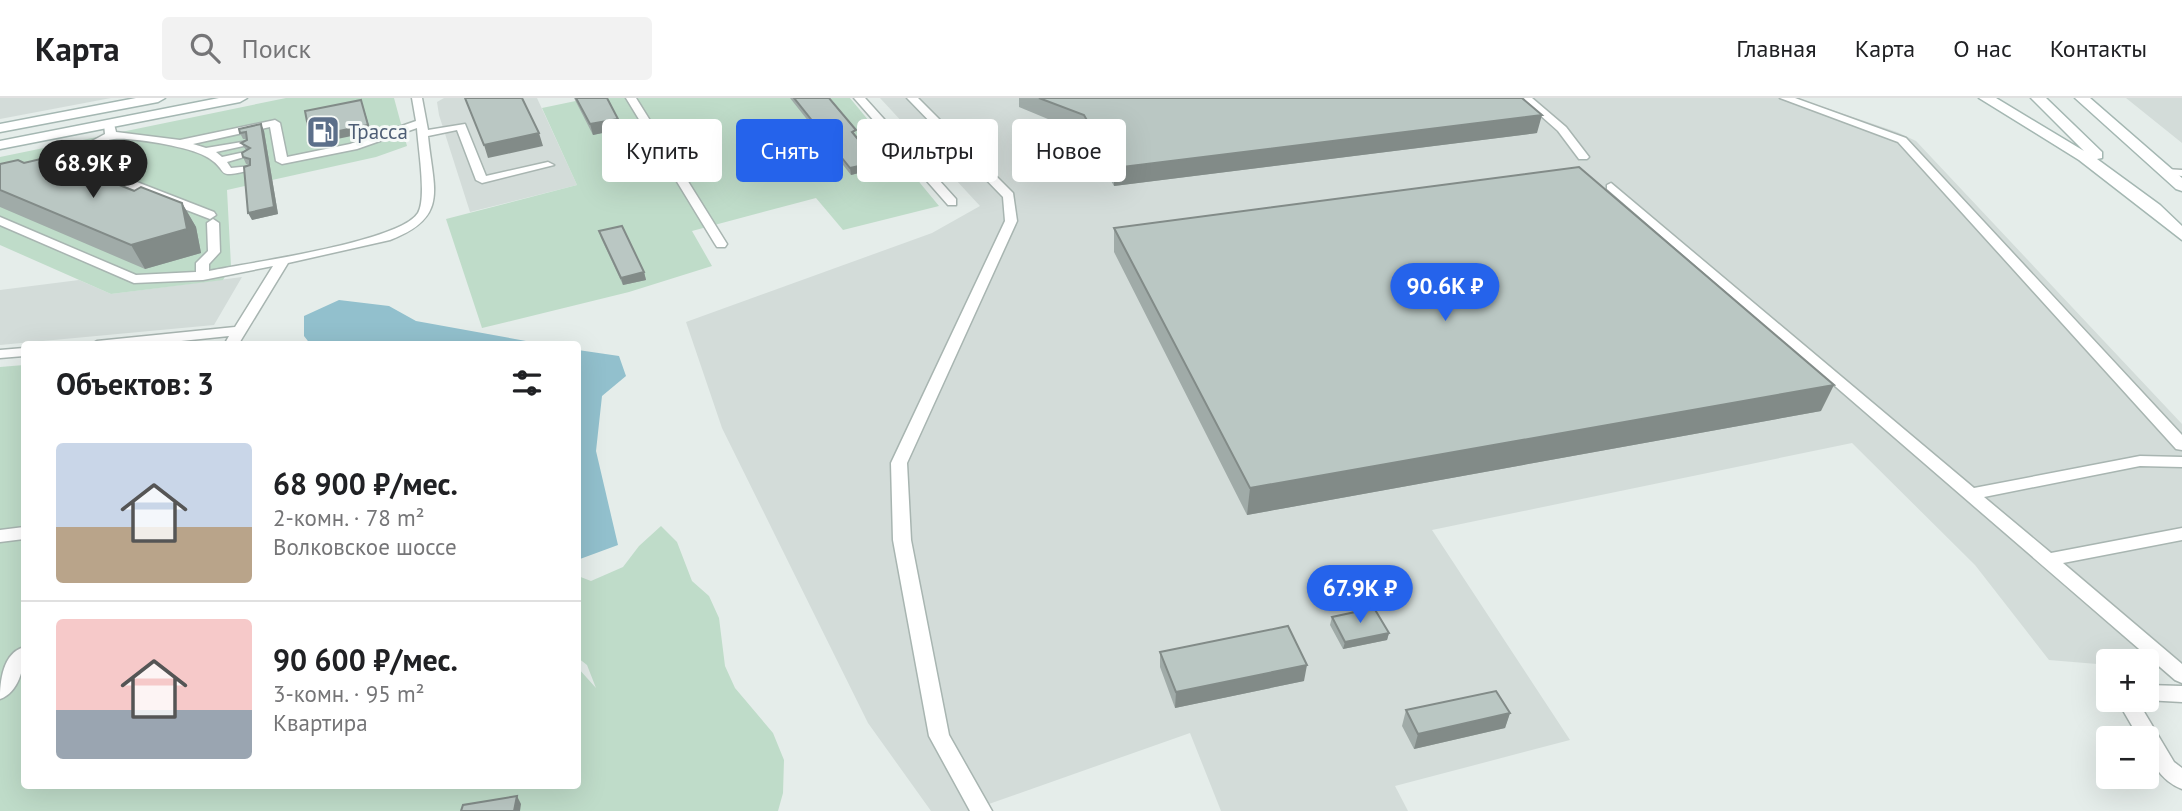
<!DOCTYPE html>
<html lang="ru">
<head>
<meta charset="utf-8">
<style>
  body { margin:0; font-family:"PT Sans",sans-serif; background:#f2f2f2; color:#202124; height:100vh; display:flex; flex-direction:column; font-size:26px; white-space:nowrap }
  * { box-sizing:border-box; margin:0 }
  p { font-size:23px; color:#757577 }
  .icon { flex:none; width:38px; height:38px; fill:none; stroke:currentColor; stroke-width:2; stroke-linecap:round; stroke-linejoin:round }
  .map { position:relative; flex:1; overflow:hidden }
  .details { position:absolute; left:21px; top:243px; width:560px; height:448px; display:flex; flex-direction:column; background:#fff; border-radius:7px; box-shadow:0 7px 28px #0002 }
  .details>* { flex:none }
  .hud { position:absolute; left:602px; top:21px; width:665px; height:63px; display:flex; gap:14px }
  .tools { position:absolute; left:2096px; top:551px; display:grid; gap:14px }
  .tools a { display:grid; place-items:center; width:63px; height:63px; border-radius:7px; background:#fff; box-shadow:0 7px 28px #0002; font-size:35px }
  .price { position:absolute; translate:-50% -60px; padding:0 16px; border-radius:24px; background:#2563eb; color:#fff; font-size:23px; line-height:46px; filter:drop-shadow(0 2px 4px #0008) }
  .price::after { content:''; position:absolute; left:50%; top:42px; width:21px; height:16px; margin-left:-10px; background:inherit; clip-path:polygon(0 0,100% 0,50% 100%) }
  .price.active { background:#222; color:#fff }
  ul { padding:0; list-style:none }
  li { display:flex; align-items:center; gap:21px; height:175px; padding:0 35px }
  li+li { border-top:2px solid #e0e0e0 }
  li span { display:grid; place-items:center; flex:none; width:196px; height:140px; border-radius:7px; color:#555 }
  li>.icon { margin-inline-start:auto }
  span .icon { width:84px; height:84px; fill:#fffc; stroke-width:1 }
  li b { font-size:30px }
  h2 { display:flex; justify-content:space-between; align-items:center; height:84px; padding:0 35px; font-size:30px }
  .tag { padding:0 24px; border-radius:7px; background:#fff; box-shadow:0 7px 28px #0002; font-size:24px; line-height:63px }
  .tag.active { background:#2563eb; color:#fff }
  header { display:flex; align-items:center; gap:42px; box-sizing:border-box; height:98px; padding:0 35px; background:#fff; border-bottom:2px solid #e0e0e0 }
  header strong { font-size:33px }
  nav { display:flex; gap:38px; margin-inline-start:auto; font-size:24px }
  .search { width:490px; height:63px; background:#f2f2f2; display:flex; align-items:center; gap:18px; box-sizing:border-box; padding:0 24px; border-radius:7px; color:#757577; font-size:26px }
  .map>svg:first-child { display:block }
  .built { fill:#d3dcd9 }
  .green { fill:#bfdcc9 }
  .water { fill:#92c0cd }
  .lines { fill:none; stroke-linecap:round; stroke-linejoin:round }
  .lane-casing { stroke:#a8b5b1; stroke-width:3 }
  .secondary-casing { stroke:#a4b7b2; stroke-width:3 }
  .lane { fill:#fff; fill-rule:evenodd }
  .secondary { fill:#fff; fill-rule:evenodd }
  .wall { fill:#a0aba8 }
  .shaded-wall { fill:#828b88 }
  .building { fill:#bac7c3; stroke:#828b88; stroke-width:2 }
  .labels { text-anchor:middle; stroke-width:6; stroke-linejoin:round; paint-order:stroke }
  .far-service-label { font-size:21px; fill:#4e5e75; stroke:#f5f9f7; text-anchor:start }
</style>
</head>
<body>
<header>
<strong>Карта</strong>
<div class="search"><svg class="icon" aria-label="search" viewBox="0 0 24 24"><circle cx="10" cy="10" r="6"/><path d="M15 15l6 6"/></svg>Поиск</div>
<nav><a>Главная</a><a>Карта</a><a>О нас</a><a>Контакты</a></nav>
</header>
<div class="map">
<svg width="2182" height="713" viewBox="0 0 2182 713">
  <rect width="100%" height="100%" fill="#e5edea"/>
  <path class="built" d="M0,0h111l-111,21z
    M444,0h93l40,87 -107,27 -31,-97 -2,-13z
    M880,0h917l100,34 19,9 266,283v240l-23,5 -12,-1v-6h-38v3l-60,-5 -74,-95 -123,-122 -420,87 138,210 -175,46 13,25h-187l-31,-78 -221,78h-38l-63,-88 -146,-295 -36,-106 246,-89 48,-27z
    M2126,0h56v45z
    M242,179l-28,48 -214,20v-55l79,-10 32,14z"/>
  <path class="green" d="M286,0h108l13,48 -31,11 -149,33 4,76 -8,14 -112,14 -111,-49v-88z
    M590,0h260l89,108 -96,24 -27,-32 -124,33 20,35 -83,26 -147,36 -36,-109 131,-34 -35,-77z
    M24,267v421h554v-118l18,20 -9,-23 -9,-7v-82l13,5 32,-14 16,-21 22,-20 16,16 15,39 17,15 10,22 6,48 10,22 38,45 11,27 -1,33 -5,18h-778v-444z"/>
  <path class="water" d="M339,202l50,6 27,15 132,24h-237l-7,-9v-20z
    M578,252l41,6 7,20 -24,20 -6,55 22,94 -38,14 -2,-1z"/>
  <g class="lines">
    <defs>
      <path id="lane" d="M412,0h10l6,32 37,-6 21,52 62,-14 6,3 -72,18 -6,-3 -19,-50 -29,6c5,53 22,81 -38,104l-102,23 -50,82h-14l5,-9 -86,9h-53l7,-4 138,-14 38,-61 -70,14 -69,3 -134,-58v-8l136,58 60,-3v-9l12,-12 -1,-28 6,-4 6,4 1,29 -11,12v7c38,-8 191,-29 209,-58 9,-15 0,-66 -1,-85l-60,21 -75,15 -6,-3 -6,-34 -77,17 13,4 42,-7v4l-32,7 6,5 23,-5 6,3 -24,7 4,6 20,-2v4c-40,10 -19,0 -46,-14 -16,-9 -73,-19 -91,-17 -12,1 -28,13 -39,19l139,54 2,3 -6,4 -153,-59 48,-26 -1,-10 5,-3 5,3 2,8 64,8 95,-20 5,3 7,34 63,-13 66,-23z
        M626,0h10l91,146 -2,3h-8l-2,-3z
        M854,0h11l91,101v6h-8z
        M907,0h11l95,95 4,28 -110,242 4,77 38,195 43,76h-22l-41,-75 -36,-196 -2,-77 114,-242 -2,-24z
        M1521,0h11l34,29 23,30 -2,2h-8l-21,-28z
        M1780,0h15l111,40 276,297v15l-6,-1 -278,-307z
        M2165,71l17,1v6l-21,-2v-4z
        M1611,85l363,305 166,-32 42,1v10l-42,-1 -156,31 67,56 131,-25v12l-119,23 119,101v19l-7,-3 -568,-491v-4z
        M24,250v8l-24,2v-8z
        M24,429v12l-24,3v-12z
        M24,549c1,17 -4,45 -24,52 0,-18 3,-46 24,-52z
        M2147,587l35,1v16l-37,-2h2z
        M2117,602h20l37,62 8,6v21c-21,-8 -35,-29 -35,-51h-8z"/>
      <path id="secondary" d="M136,0h29l-7,4 -158,30v-8z
        M219,0h28l-7,4 -240,47v-8z
        M1979,0h17l88,53 -53,-53h15l56,54v6l-5,1 63,46 22,21v14l-103,-80z
        M2075,0h15l92,80v13l-6,-2z"/>
    </defs>
    <use href="#lane" class="lane-casing"/>
    <use href="#secondary" class="secondary-casing"/>
    <use href="#lane" class="lane"/>
    <use href="#secondary" class="secondary"/>
  </g>
  <path class="wall" d="M574,0h33l14,31 -28,6z
    M790,0h39l28,39h-1l22,31 -27,7z
    M1019,0h503l15,35 -423,53 -30,-52 -65,-27z
    M261,26l3,7 14,83 -26,6 -2,-55 -4,-1 -3,-7 3,-7 -5,-7 6,-4h-4l-3,-6z
    M24,65l158,40 14,24 5,26 -56,16 -145,-62v-43z
    M1114,130l707,183 -574,104 -133,-263z
    M599,133l45,41 2,8 -23,5 -22,-47z
    M1332,519l57,16 -2,7 -44,9 -13,-24z
    M1160,554l144,29 -129,27 -15,-41z
    M1406,612l104,3 -5,15 -91,21 -12,-23z"/>
  <path class="shaded-wall" d="M361,2l10,32 -58,12 -3,-7z
    M1542,17l-5,18 -423,53v-18z
    M618,21l3,10 -28,6 -3,-11z
    M261,26l3,7 14,83 -26,6 -4,-7z
    M539,35l4,13 -55,12 -4,-13z
    M877,64l1,6 -27,7 -1,-7z
    M182,105l14,24 5,26 -56,16 -14,-24z
    M644,174l2,8 -23,5 -2,-7z
    M1834,287l-13,26 -574,104 3,-27z
    M1389,535l-2,7 -44,9 2,-7z
    M1307,567l-3,16 -129,27 1,-16z
    M1510,615l-5,15 -91,21 4,-15z
    M517,698l4,8 -1,7h-6z"/>
  <path class="building" d="M465,0h57l17,35 -55,12z
    M576,0h31l11,21 -28,5z
    M794,0h35l27,32 -4,2 25,30 -27,6z
    M1039,0h483l20,17 -428,53 -30,-53z
    M361,2l7,25 -58,12 -5,-26z
    M261,26l13,83 -26,6 -4,-46 6,-2v-6l-7,-2 -1,-4 8,-5 -9,-5 6,-3 -1,-8 -6,1 -1,-4z
    M49,59l85,34 7,-4 41,16 5,26 -56,16 -131,-55v-26l18,-4 6,3z
    M1579,69l255,218 -584,103 -136,-260z
    M622,128l22,46 -23,6 -22,-47z
    M1374,510l15,25 -44,9 -13,-25z
    M1288,528l19,39 -131,27 -16,-40z
    M1496,593l14,22 -92,21 -12,-24z
    M517,698l-3,15h-53l2,-6z"/>
  <defs>
    <symbol id="fuel-square" viewBox="-11 -11 22 22"><rect x="-9" y="-9" width="18" height="18" rx="4" fill="#5c6f8a" stroke="#f5f9f7"/><path d="M-5.5-6h7V0h2V4h1.3V-2.5L3-4.5l.8-.8L6-3V5H2.5V1h-1V6h-7ZM-4.2-4.7v3.2H.2V-4.7Z" fill="#fff"/></symbol>
  </defs>
  <g fill-rule="evenodd">
    <use href="#fuel-square" x="304" y="15" width="38" height="38"/>
  </g>
  <g class="labels">
    <g class="far-service-label">
      <text x="348" y="41">Трасса</text>
    </g>
  </g>
</svg>
<div class="tools">
<a>+</a>
<a>−</a>
</div>
<b class="price active" style="left:93px;top:102px">68.9K ₽</b>
<b class="price" style="left:1445px;top:225px">90.6K ₽</b>
<b class="price" style="left:1360px;top:527px">67.9K ₽</b>
<div class="hud">
<a class="tag">Купить</a>
<a class="tag active">Снять</a>
<a class="tag">Фильтры</a>
<a class="tag">Новое</a>
</div>
<section class="details">
<h2>Объектов: 3<svg class="icon" aria-label="filters" viewBox="0 0 24 24"><path d="M4 7h16M4 17h16"/><circle cx="9" cy="7" r="2"/><circle cx="15" cy="17" r="2"/></svg></h2>
<ul>
<li><span style="background:linear-gradient(#c9d6e8 60%,#b9a48a 0)"><svg class="icon" aria-label="home" viewBox="0 0 24 24"><path d="M3 11l9-7 9 7M6 9v11h12V9"/></svg></span><div><b>68 900 ₽/мес.</b><p>2-комн. · 78 m²</p><p>Волковское шоссе</p></div></li>
<li><span style="background:linear-gradient(#f6c9c9 65%,#9aa5b1 0)"><svg class="icon" aria-label="home" viewBox="0 0 24 24"><path d="M3 11l9-7 9 7M6 9v11h12V9"/></svg></span><div><b>90 600 ₽/мес.</b><p>3-комн. · 95 m²</p><p>Квартира</p></div></li>
</ul>
</section>
</div>
</body>
</html>
